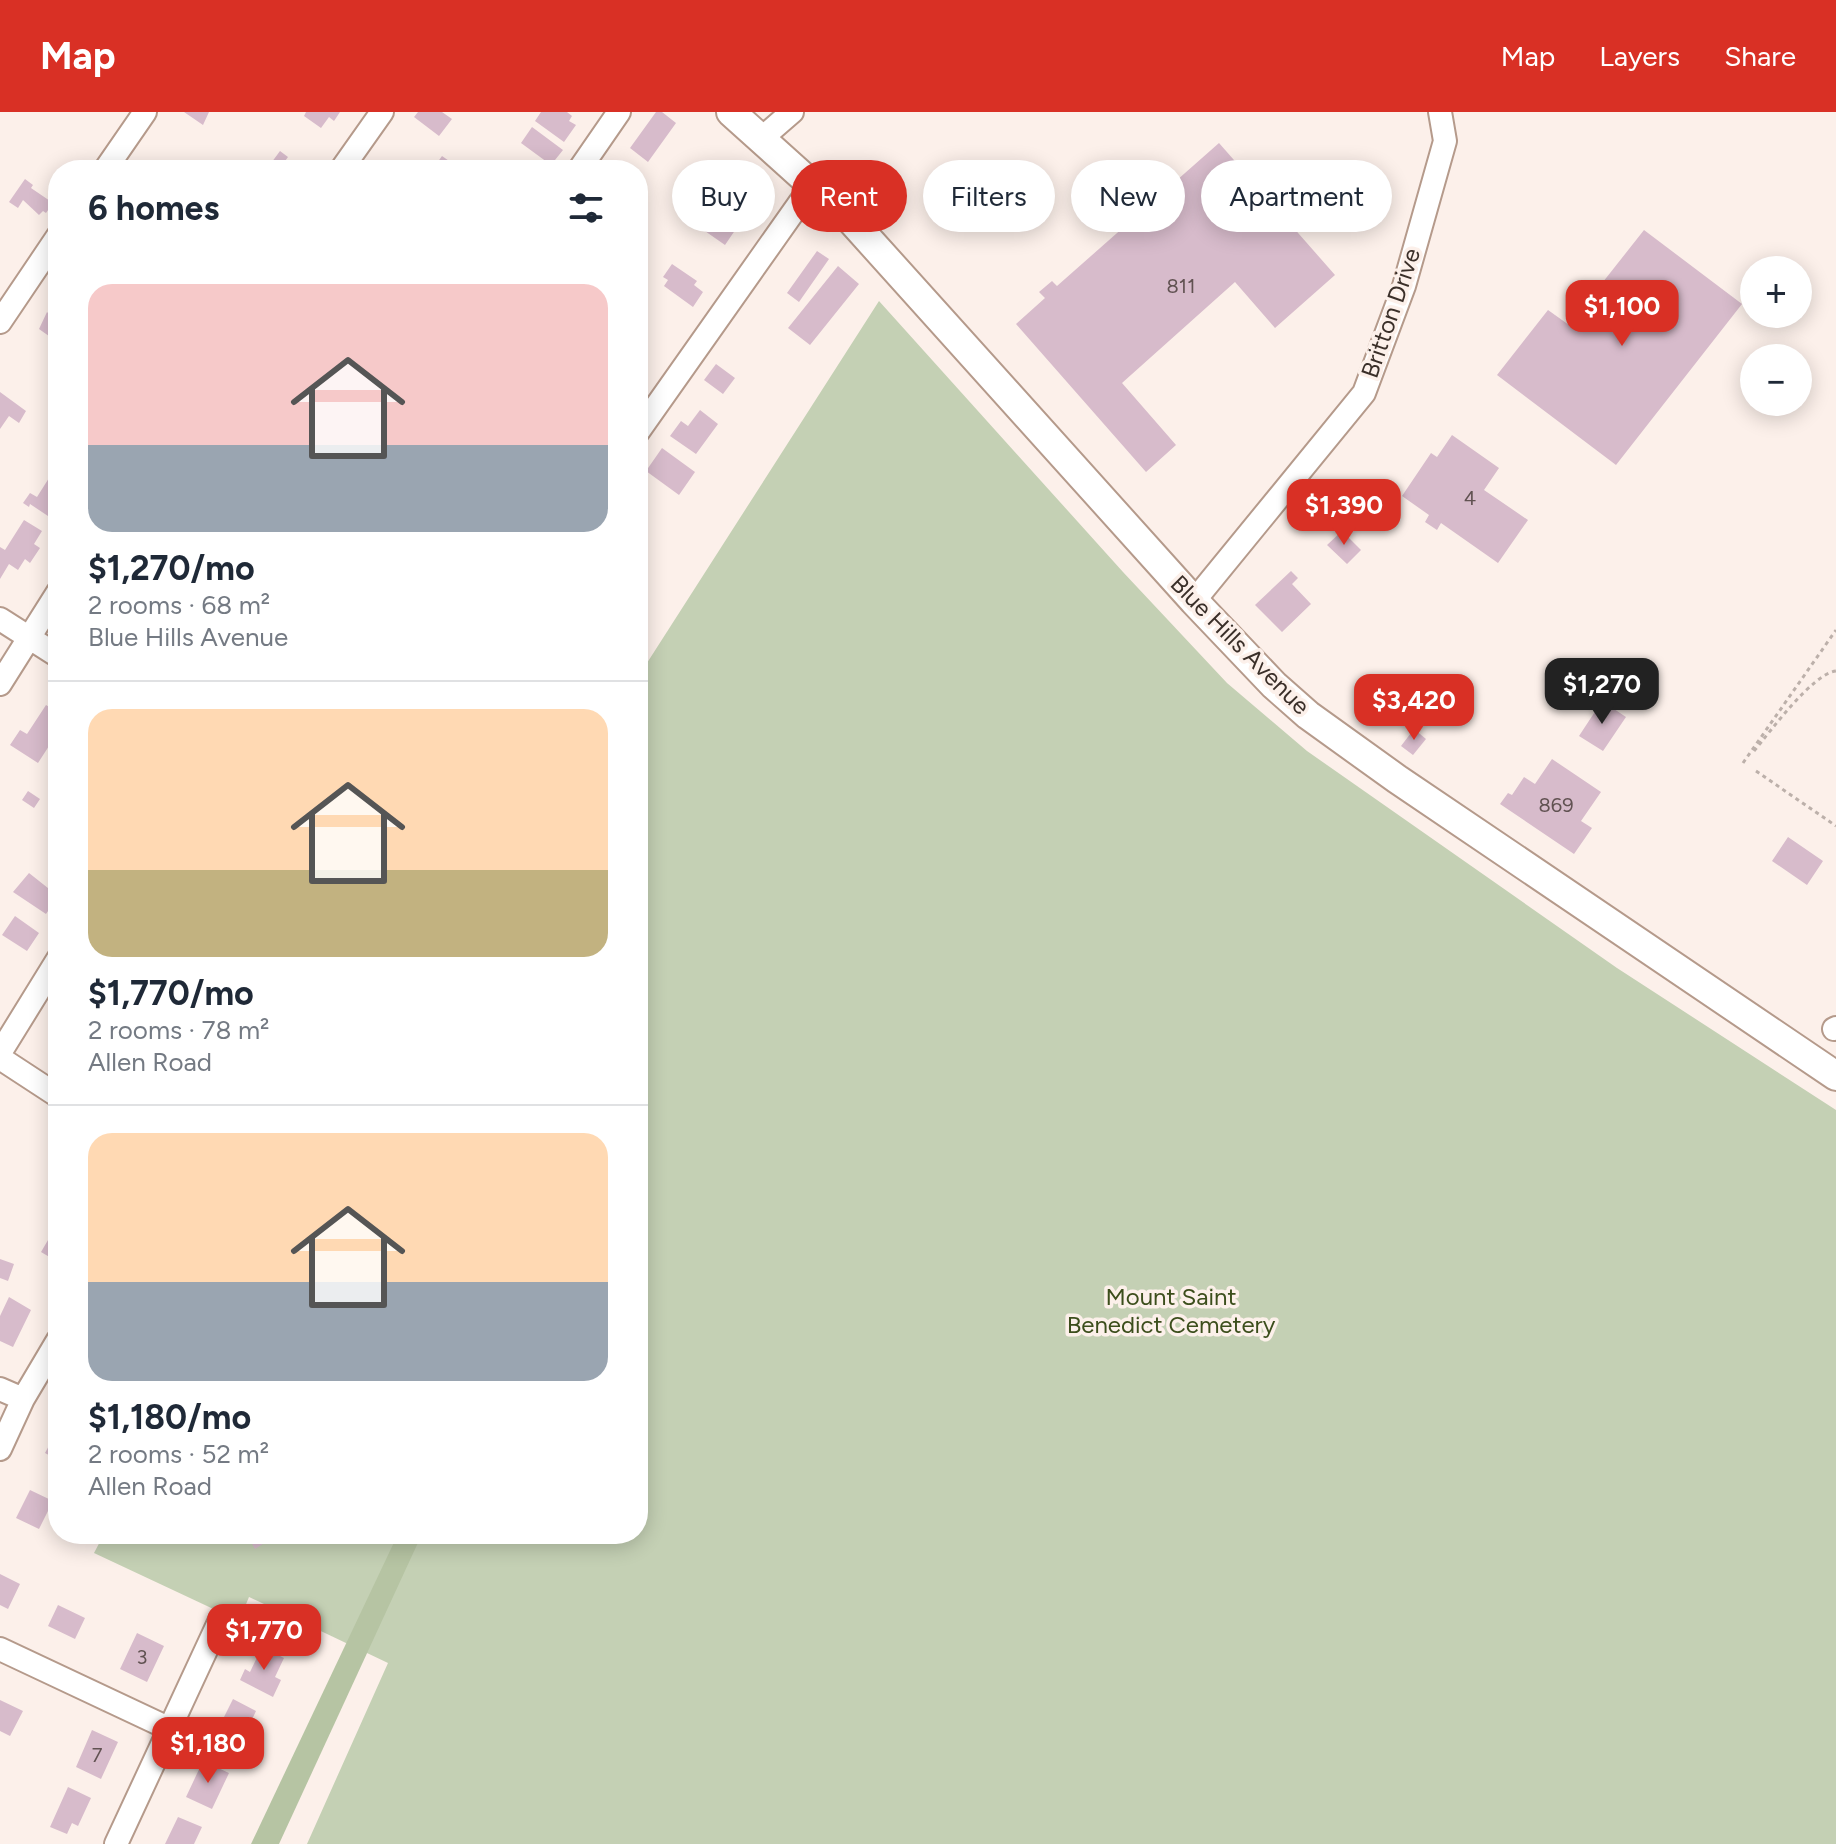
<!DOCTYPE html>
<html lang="en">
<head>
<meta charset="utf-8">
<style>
  body { margin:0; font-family:Figtree,sans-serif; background:#f2f2f3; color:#1f2937; height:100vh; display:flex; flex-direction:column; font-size:30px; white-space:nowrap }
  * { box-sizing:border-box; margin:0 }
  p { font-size:26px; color:#747a83 }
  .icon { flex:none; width:44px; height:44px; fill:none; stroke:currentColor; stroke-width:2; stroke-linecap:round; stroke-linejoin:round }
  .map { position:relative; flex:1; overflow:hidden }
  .panel { position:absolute; left:48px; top:48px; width:600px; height:1384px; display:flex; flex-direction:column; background:#fff; border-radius:32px; box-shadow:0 4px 20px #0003 }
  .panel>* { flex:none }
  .banner { position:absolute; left:672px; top:48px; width:760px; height:72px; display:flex; gap:16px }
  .buttons { position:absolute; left:1740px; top:144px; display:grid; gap:16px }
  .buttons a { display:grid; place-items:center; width:72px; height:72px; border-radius:50%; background:#fff; box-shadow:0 4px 20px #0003; font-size:40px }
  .price { position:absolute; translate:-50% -68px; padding:0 18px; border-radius:16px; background:#d93025; color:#fff; font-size:26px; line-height:52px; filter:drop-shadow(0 2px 4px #0008) }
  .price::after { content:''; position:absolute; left:50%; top:48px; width:24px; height:18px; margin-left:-12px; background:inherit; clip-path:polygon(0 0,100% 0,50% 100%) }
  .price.selected { background:#222; color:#fff }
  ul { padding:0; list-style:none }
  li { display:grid; align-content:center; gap:16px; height:424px; padding:0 40px }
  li+li { border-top:2px solid #e0e1e3 }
  li span { display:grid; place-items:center; height:248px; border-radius:24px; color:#555 }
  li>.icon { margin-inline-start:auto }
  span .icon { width:144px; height:144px; fill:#fffc; stroke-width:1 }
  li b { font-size:34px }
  h2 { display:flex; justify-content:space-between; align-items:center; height:96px; padding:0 40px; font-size:34px }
  .tag { padding:0 28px; border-radius:36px; background:#fff; box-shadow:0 4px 20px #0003; font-size:28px; line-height:72px }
  .tag.selected { background:#d93025; color:#fff }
  header { display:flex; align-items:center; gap:48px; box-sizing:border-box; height:112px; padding:0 40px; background:#d93025; color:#fff }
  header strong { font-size:38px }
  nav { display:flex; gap:44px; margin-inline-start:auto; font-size:28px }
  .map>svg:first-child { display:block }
  .green { fill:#c4d0b4 }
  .forest { fill:#b6c4a3 }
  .building { fill:#d7bbcb }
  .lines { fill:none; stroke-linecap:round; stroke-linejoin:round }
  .minor-casing { stroke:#b59a8b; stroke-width:26 }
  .major-casing { stroke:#b59a8b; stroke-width:32 }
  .path { stroke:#bcb0aa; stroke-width:3; stroke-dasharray:4 4; stroke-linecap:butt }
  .minor { stroke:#fff; stroke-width:22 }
  .major { stroke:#fff; stroke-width:28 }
  .labels { text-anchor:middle; stroke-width:7; stroke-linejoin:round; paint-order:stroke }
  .number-label { font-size:20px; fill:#615252 }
  .street-label { font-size:24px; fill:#3a2f29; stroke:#fcf0ea }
  .park-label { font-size:24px; fill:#3c4e1c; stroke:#fcf0ea }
</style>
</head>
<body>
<header>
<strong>Map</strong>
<nav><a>Map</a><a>Layers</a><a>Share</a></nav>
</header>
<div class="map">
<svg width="1836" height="1732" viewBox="0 0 1836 1732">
  <rect width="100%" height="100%" fill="#fcf0ea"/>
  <path class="green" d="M879,189l244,271 104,111 80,68 310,217 219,142v734h-1529l81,-181 -139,-66 -10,24 -145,-68 10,-19h534v-857z"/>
  <path class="forest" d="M398,1422h24l-143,310h-28z"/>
  <path class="building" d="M184,0h25l-6,13z
    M306,0h34l-6,9 -5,-4 -8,11 -17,-12z
    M418,0h24l10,7 -13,17 -25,-19z
    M541,0h26l5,4 -3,5 7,4 -12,17 -29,-21z
    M656,0h6l14,11 -28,39 -18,-14z
    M532,15l31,23 -12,15 -30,-22z
    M1219,31l116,132 -60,53 -40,-46 -113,101 54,62 -30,27 -130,-148 29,-26 -6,-6 13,-11 5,5z
    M280,39l8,6 -8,11 3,2h-17z
    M442,44l20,14h-30z
    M25,67l8,6 -2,3 22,15 -7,10 -3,-2 -4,4 -16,-15 -5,8 -9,-6z
    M697,81l43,30 -15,22 -43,-30z
    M1644,118l98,74 -126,161 -119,-90 51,-65 21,15z
    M817,139l12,8 -30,43 -12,-9z
    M672,152l25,17 -3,4 9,7 -10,15 -29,-21 4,-6 -5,-3z
    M838,154l21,18 -49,61 -22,-17z
    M54,195l4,3 -2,31 -17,-12 8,-17 2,2z
    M716,252l19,14 -12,16 -19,-14z
    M0,280l26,19 -7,12 -10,-7 -9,13z
    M700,298l18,14 -22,30 -26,-18 11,-15 7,5z
    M1452,323l47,33 -15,22 44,30 -30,43 -57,-40 -4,7 -12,-8 4,-7 -27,-19 29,-43 6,4z
    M662,336l33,24 -16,23 -33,-24z
    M49,366l9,6 -1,38 -27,-18 -1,3 -6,-4 7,-10 7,4z
    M24,408l18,11 -8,13 6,4 -10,15 -5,-4 -7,11 -9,-6 -9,15v-32l5,3z
    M1342,419l19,19 -14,14 -20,-19z
    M1291,459l7,7 -6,6 19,20 -29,28 -27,-27z
    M1602,589l24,16 -23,34 -24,-15z
    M46,593l12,7v20l-20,31 -28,-18 10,-15 7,4z
    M1414,617l12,10 -13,16 -12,-9z
    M1552,647l49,33 -20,29 11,7 -18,26 -74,-50 8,-11 4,2 12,-18 11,7z
    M28,679l12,8 -6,9 -12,-8z
    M1788,725l35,24 -16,24 -35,-24z
    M29,761l29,23 -12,18 -33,-22z
    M15,804l24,17 -12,18 -25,-16z
    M58,1111v39l-17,-10z
    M0,1147l14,5 -6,17 -8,-3z
    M9,1185l22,13 -18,37 -13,-6v-25z
    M58,1317v31l-13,-7z
    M30,1378l23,11 -14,28 -23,-11z
    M249,1422h16l4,6 -14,9 -8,-14z
    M0,1462l20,10 -12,25 -8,-4z
    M58,1493l27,13 -10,21 -27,-13z
    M137,1521l27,13 -17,36 -27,-13z
    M262,1535l22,11 -9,19 6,3 -8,17 -33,-17 5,-11 5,3z
    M233,1587l23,12 -19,40 -24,-12z
    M0,1588l23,11 -13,25 -10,-5z
    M92,1618l26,12 -17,37 -25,-12z
    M203,1649l26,12 -17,36 -26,-12z
    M68,1675l23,11 -13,28 -6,-3 -5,11 -17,-7z
    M178,1705l24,10 -8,17h-29z"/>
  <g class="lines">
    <defs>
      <path id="minor" d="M762,26l30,-26
        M105,58l40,-58
        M341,58l41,-58
        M579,58l40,-58
        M0,210l58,-86
        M638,320l175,-248
        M1194,489l170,-208 40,-107 41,-145 -5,-29
        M0,507l58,37
        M0,572l58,-92
        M1834,917l2,-1
        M0,941l58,-94
        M0,946l58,38
        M0,1277l23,10
        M0,1337l23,-50 35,-59
        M0,1537l168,79
        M116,1732l104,-224"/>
      <path id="major" d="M731,0l120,108 343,381 80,84 34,30 89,64 439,297"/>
    </defs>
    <use href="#minor" class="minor-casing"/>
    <use href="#major" class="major-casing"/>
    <path class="path" d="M1754,639c16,-19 58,-77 82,-80
      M1743,651l93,-133
      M1756,659l80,55"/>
    <use href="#minor" class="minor"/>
    <use href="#major" class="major"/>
  </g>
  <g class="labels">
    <g class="number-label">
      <text x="1181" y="181">811</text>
      <text x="1470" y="393">4</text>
      <text x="1556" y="700">869</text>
      <text x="142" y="1552">3</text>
      <text x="97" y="1650">7</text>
    </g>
    <g class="street-label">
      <text transform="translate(1391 201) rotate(-71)" y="8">Britton Drive</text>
      <text transform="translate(1240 533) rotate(45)" y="8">Blue Hills Avenue</text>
    </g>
    <g class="park-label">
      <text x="1171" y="1193">Mount Saint<tspan x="1171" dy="28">Benedict Cemetery</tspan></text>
    </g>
  </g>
</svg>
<div class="buttons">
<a>+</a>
<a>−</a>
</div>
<b class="price" style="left:1622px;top:236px">$1,100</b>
<b class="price" style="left:1344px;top:435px">$1,390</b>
<b class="price selected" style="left:1602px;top:614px">$1,270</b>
<b class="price" style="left:1414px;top:630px">$3,420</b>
<b class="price" style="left:264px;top:1560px">$1,770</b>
<b class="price" style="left:208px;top:1673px">$1,180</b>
<div class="banner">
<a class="tag">Buy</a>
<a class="tag selected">Rent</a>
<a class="tag">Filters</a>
<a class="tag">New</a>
<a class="tag">Apartment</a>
</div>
<section class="panel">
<h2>6 homes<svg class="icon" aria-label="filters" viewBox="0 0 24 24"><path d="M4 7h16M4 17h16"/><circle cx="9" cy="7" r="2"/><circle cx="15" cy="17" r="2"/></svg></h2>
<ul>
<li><span style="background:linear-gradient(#f6c9c9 65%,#9aa5b1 0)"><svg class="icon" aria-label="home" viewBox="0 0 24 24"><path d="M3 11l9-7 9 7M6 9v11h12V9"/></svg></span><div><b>$1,270/mo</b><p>2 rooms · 68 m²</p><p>Blue Hills Avenue</p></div></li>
<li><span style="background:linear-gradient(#ffd9b3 65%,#c2b280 0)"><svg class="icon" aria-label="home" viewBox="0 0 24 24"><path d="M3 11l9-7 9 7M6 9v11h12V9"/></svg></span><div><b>$1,770/mo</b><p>2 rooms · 78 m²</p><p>Allen Road</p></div></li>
<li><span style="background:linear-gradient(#ffd9b3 60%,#9aa5b1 0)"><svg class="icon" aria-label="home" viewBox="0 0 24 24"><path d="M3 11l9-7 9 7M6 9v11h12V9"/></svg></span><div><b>$1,180/mo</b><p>2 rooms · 52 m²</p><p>Allen Road</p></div></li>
</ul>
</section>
</div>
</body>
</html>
